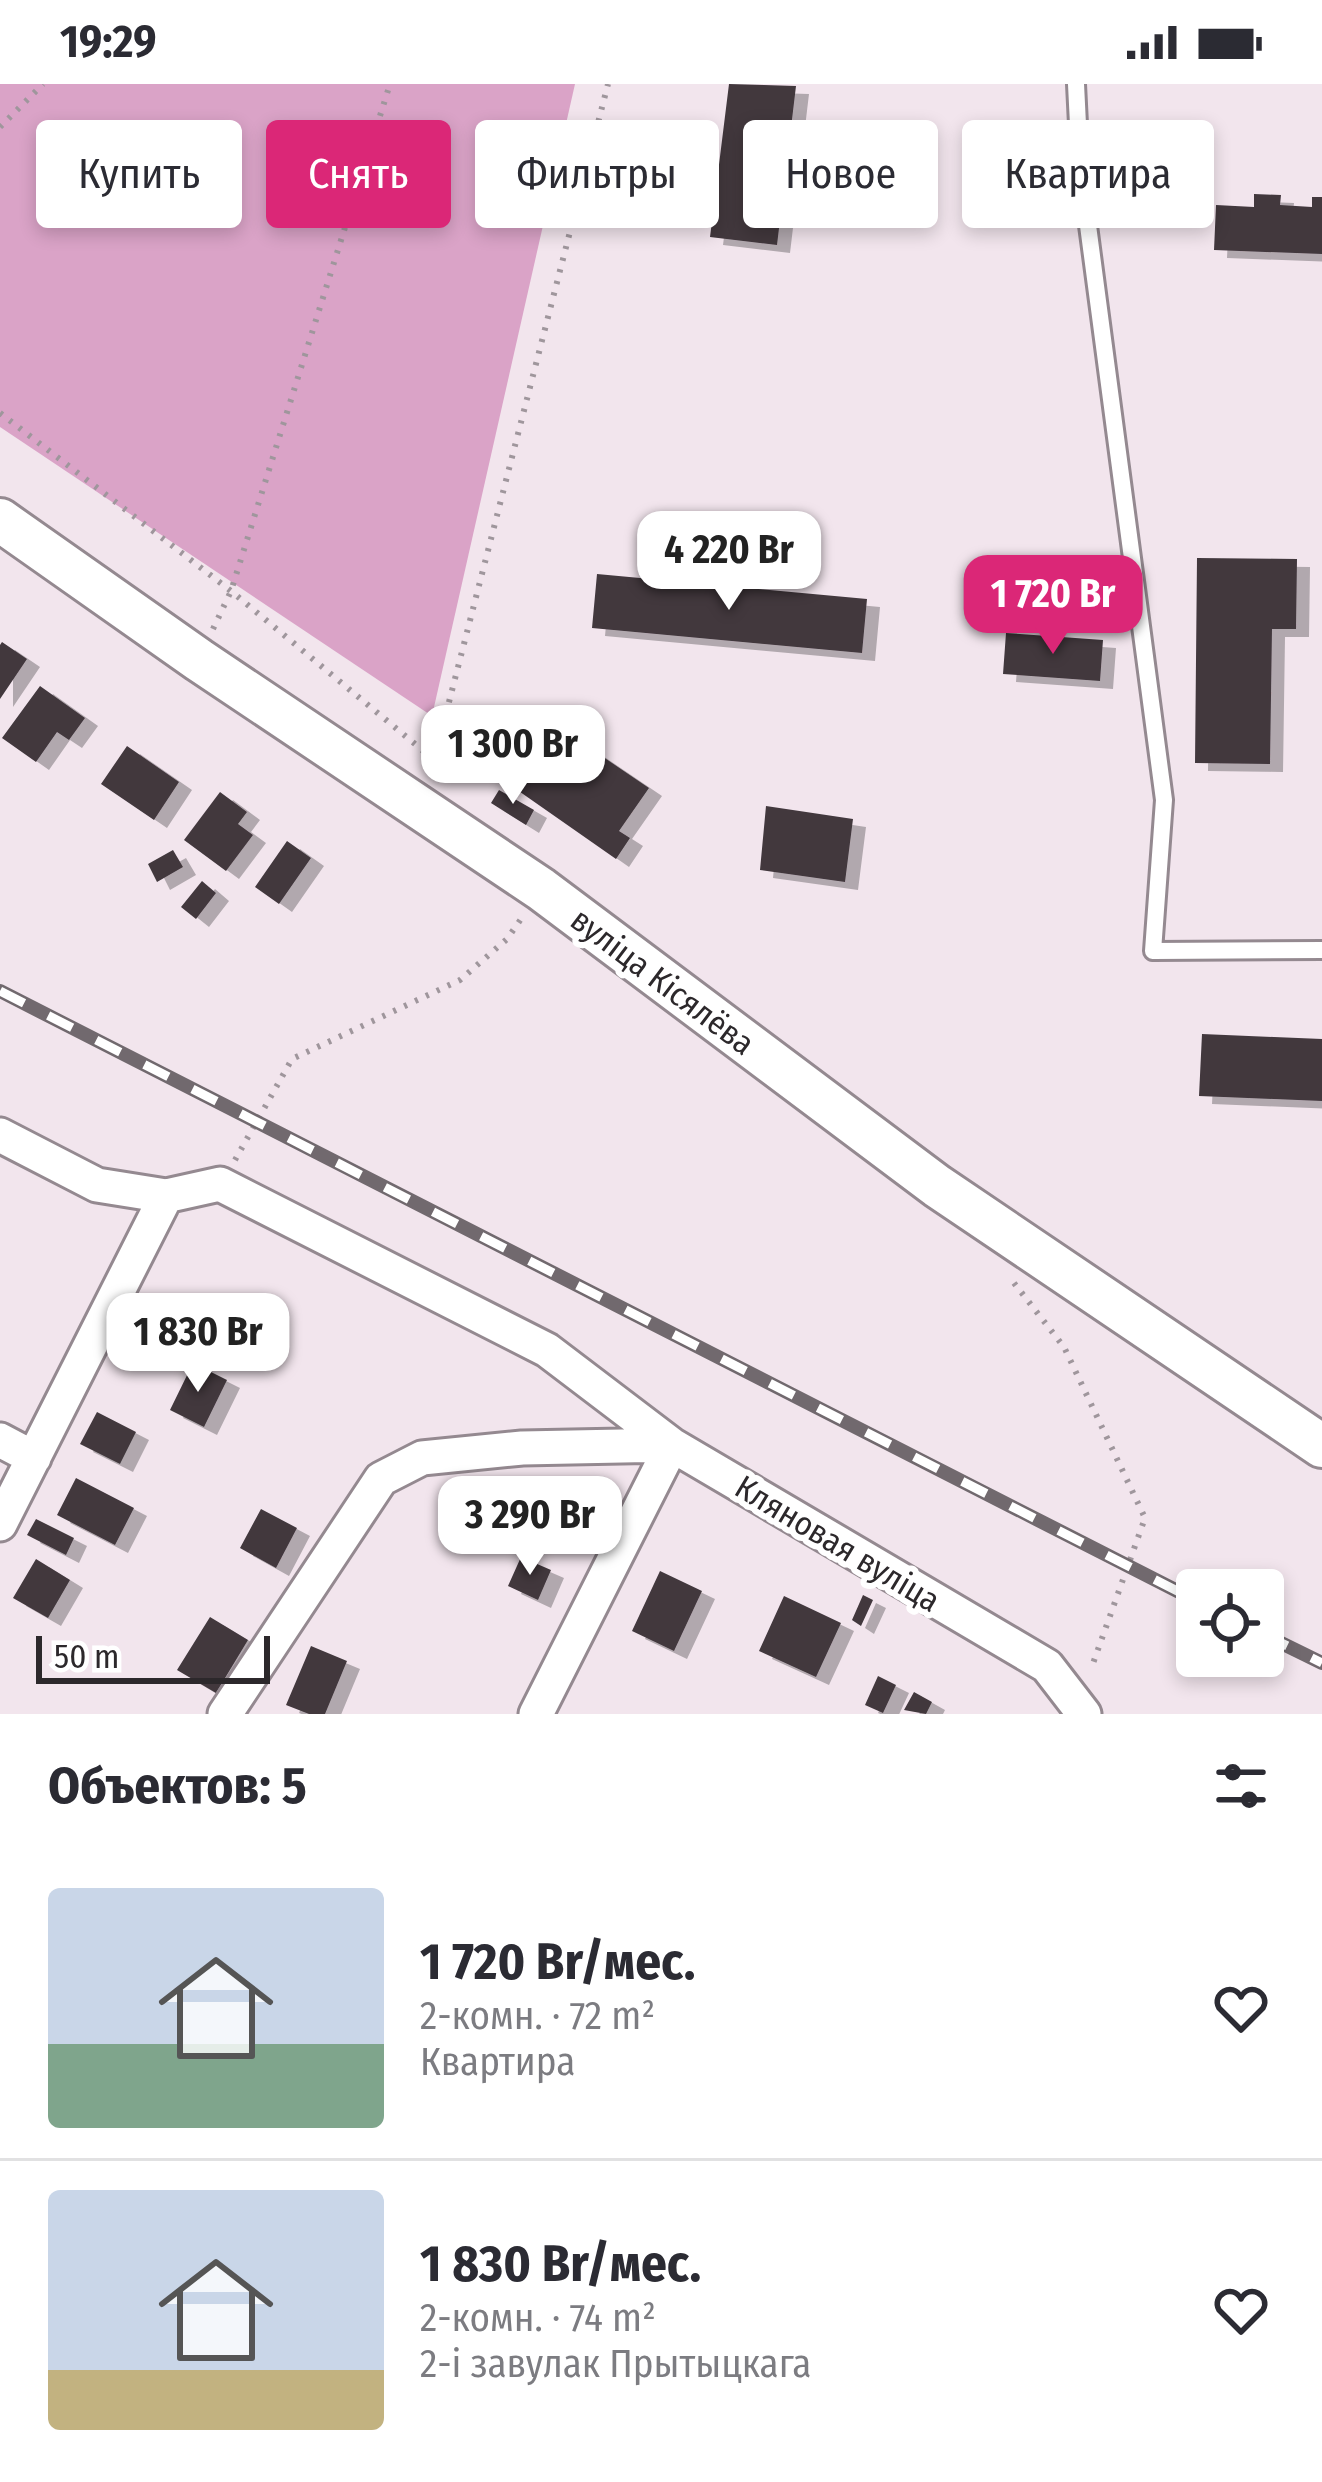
<!DOCTYPE html>
<html lang="ru">
<head>
<meta charset="utf-8">
<style>
  body { margin:0; font-family:"Fira Sans Condensed",sans-serif; background:#f2f2f3; color:#2b2b33; height:100vh; display:flex; flex-direction:column; font-size:45px; white-space:nowrap }
  * { box-sizing:border-box; margin:0 }
  p { font-size:39px; color:#7c7c81 }
  .icon { flex:none; width:66px; height:66px; fill:none; stroke:currentColor; stroke-width:2; stroke-linecap:round; stroke-linejoin:round }
  .map { position:relative; height:1630px; overflow:hidden }
  .panel { display:flex; flex-direction:column; background:#fff; flex:1 }
  .panel>* { flex:none }
  .banner { position:absolute; left:36px; top:36px; width:1251px; height:108px; display:flex; gap:24px }
  .controls { position:absolute; left:1176px; top:1485px; display:grid; gap:24px }
  .controls a { display:grid; place-items:center; width:108px; height:108px; border-radius:12px; background:#fff; box-shadow:0 6px 18px #0003; font-size:60px }
  .scale { position:absolute; left:36px; bottom:30px; width:234px; box-sizing:border-box; padding-left:12px; border:6px solid #2c282b; border-top:0; font-size:33px; line-height:42px; white-space:nowrap; color:#2c282b; -webkit-text-stroke:9px #fff; paint-order:stroke }
  .price { position:absolute; translate:-50% -102px; padding:0 27px; border-radius:24px; background:#fff; color:#222; font-size:39px; line-height:78px; filter:drop-shadow(0 3px 6px #0008) }
  .price::after { content:''; position:absolute; left:50%; top:72px; width:36px; height:27px; margin-left:-18px; background:inherit; clip-path:polygon(0 0,100% 0,50% 100%) }
  .price.current { background:#db2777; color:#fff }
  ul { padding:0; list-style:none }
  li { display:flex; align-items:center; gap:36px; height:300px; padding:0 48px }
  li+li { border-top:3px solid #e1e1e2 }
  li span { display:grid; place-items:center; flex:none; width:336px; height:240px; border-radius:12px; color:#555 }
  li>.icon { margin-inline-start:auto }
  span .icon { width:144px; height:144px; fill:#fffc; stroke-width:1 }
  li b { font-size:51px }
  h2 { display:flex; justify-content:space-between; align-items:center; height:144px; padding:0 48px; font-size:51px }
  .tag { padding:0 42px; border-radius:12px; background:#fff; box-shadow:0 6px 18px #0003; font-size:42px; line-height:108px }
  .tag.current { background:#db2777; color:#fff }
  .status { display:flex; justify-content:space-between; align-items:center; height:84px; padding:0 60px; background:#fff; direction:ltr }
  .status svg { height:33px; fill:currentColor }
  .map>svg:first-child { display:block }
  .forest { fill:#daa3c7 }
  .building { fill:#42383e; filter:url(#shadow) }
  .lines { fill:none; stroke-linecap:round; stroke-linejoin:round }
  .service-casing { stroke:#948990; stroke-width:22 }
  .minor-casing { stroke:#948990; stroke-width:39 }
  .tertiary-casing { stroke:#948990; stroke-width:48 }
  .path { stroke:#9f969c; stroke-width:6; stroke-dasharray:3 9; stroke-linecap:butt }
  .service { stroke:#fff; stroke-width:16 }
  .minor { stroke:#fff; stroke-width:33 }
  .tertiary { stroke:#fff; stroke-width:42 }
  .rail-casing { stroke:#71696e; stroke-width:14 }
  .rail { stroke:#fff; stroke-width:9; stroke-dasharray:27; stroke-linecap:butt }
  .labels { text-anchor:middle; stroke-width:12; stroke-linejoin:round; paint-order:stroke }
  .street-label { font-size:33px; fill:#2c282b; stroke:#fff }
</style>
</head>
<body>
<div class="status"><b>19:29</b><svg viewBox="0 0 49 12"><path d="M0 12V9h3v3zM5 12V6h3v6zM10 12V3h3v9zM15 12V0h3v12zM26 1h20v11H26zM47 4h2v5h-2z"/></svg></div>
<div class="map">
<svg width="1322" height="1630" viewBox="0 0 1322 1630">
  <defs>
    <filter id="shadow"><feDropShadow dx="13" dy="8" stdDeviation="0" flood-color="#0004"/></filter>
  </defs>
  <rect width="100%" height="100%" fill="#f2e5ed"/>
  <path class="forest" d="M0,0h575l-143,632 -432,-289z"/>
  <path class="building" d="M729,0l67,2 -19,159 -67,-8z
    M1254,110l27,1 -1,10 32,2v-10h10v57l-108,-4 2,-45 38,2z
    M1197,474l100,1 -1,70h-24l-2,135 -75,-1z
    M597,490l270,25 -5,54 -270,-25z
    M1006,549l97,7 -3,41 -97,-7z
    M2,558l25,17 -27,40v-54z
    M40,602l45,32 -16,22 -12,-8 -21,30 -34,-24z
    M127,662l52,36 -25,38 -53,-36z
    M587,662l62,42 -30,43 11,7 -14,21 -103,-72 17,-26 31,22z
    M499,706l35,20 -8,15 -35,-22z
    M220,708l27,20 -9,12 15,11 -27,36 -42,-31z
    M766,722l87,13 -8,63 -85,-12z
    M287,757l24,17 -32,46 -24,-17z
    M173,766l10,17 -26,15 -9,-18z
    M202,797l14,12 -20,26 -15,-12z
    M1202,950l120,5v62l-123,-5z
    M193,1279l34,17 -23,47 -34,-17z
    M97,1328l39,20 -16,32 -40,-20z
    M76,1394l58,30 -19,37 -58,-30z
    M261,1425l36,19 -21,40 -36,-20z
    M36,1435l38,19 -8,17 -39,-20z
    M521,1473l30,13 -13,30 -30,-14z
    M36,1475l34,21 -22,38 -35,-20z
    M660,1487l42,20 -28,60 -42,-20z
    M863,1511l10,5 -12,26 -9,-6z
    M784,1512l57,27 -25,54 -57,-26z
    M210,1533l38,23 -32,53 -39,-23z
    M311,1562l36,15 -22,53h-16l-23,-9z
    M878,1592l18,9 -13,28 -18,-8z
    M914,1608l18,10 -6,12 -22,-4z"/>
  <g class="lines">
    <defs>
      <path id="service" d="M1076,0l4,81 84,635 -11,151 169,-1"/>
      <path id="minor" d="M0,1051l97,50 69,11 54,-12 327,166 125,95 375,221 37,48
        M0,1356l34,18
        M0,1440l166,-328
        M225,1630l156,-235 41,-21 100,-10 150,-3
        M536,1630l136,-269"/>
      <path id="tertiary" d="M0,436l199,140 342,229 396,297 385,260"/>
    </defs>
    <use href="#service" class="service-casing"/>
    <use href="#minor" class="minor-casing"/>
    <use href="#tertiary" class="tertiary-casing"/>
    <path class="path" d="M0,43l43,-43
      M0,329l231,178 202,168
      M213,545l18,-38 159,-507
      M431,688l177,-688
      M235,1076l57,-101 168,-79 47,-41 14,-20
      M1014,1199l50,64 81,171 -54,151"/>
    <use href="#service" class="service"/>
    <use href="#minor" class="minor"/>
    <use href="#tertiary" class="tertiary"/>
    <defs>
      <path id="rail" d="M0,907l1197,610
        M1263,1550l59,29"/>
    </defs>
    <use href="#rail" class="rail-casing"/>
    <use href="#rail" class="rail"/>
  </g>
  <g class="labels">
    <g class="street-label">
      <text transform="translate(663 897) rotate(37)" y="12">вуліца Кісялёва</text>
      <text transform="translate(838 1459) rotate(31)" y="12">Кляновая вуліца</text>
    </g>
  </g>
</svg>
<div class="controls">
<a><svg class="icon" aria-label="locate" viewBox="0 0 24 24"><circle cx="12" cy="12" r="6"/><path d="M12 2v4M12 18v4M2 12h4M18 12h4"/></svg></a>
</div>
<div class="scale">50 m</div>
<b class="price" style="left:729px;top:529px">4 220 Br</b>
<b class="price current" style="left:1053px;top:573px">1 720 Br</b>
<b class="price" style="left:513px;top:723px">1 300 Br</b>
<b class="price" style="left:198px;top:1311px">1 830 Br</b>
<b class="price" style="left:530px;top:1494px">3 290 Br</b>
<div class="banner">
<a class="tag">Купить</a>
<a class="tag current">Снять</a>
<a class="tag">Фильтры</a>
<a class="tag">Новое</a>
<a class="tag">Квартира</a>
</div>
</div>
<section class="panel">
<h2>Объектов: 5<svg class="icon" aria-label="filters" viewBox="0 0 24 24"><path d="M4 7h16M4 17h16"/><circle cx="9" cy="7" r="2"/><circle cx="15" cy="17" r="2"/></svg></h2>
<ul>
<li><span style="background:linear-gradient(#c9d6e8 65%,#7fa58c 0)"><svg class="icon" aria-label="home" viewBox="0 0 24 24"><path d="M3 11l9-7 9 7M6 9v11h12V9"/></svg></span><div><b>1 720 Br/мес.</b><p>2-комн. · 72 m²</p><p>Квартира</p></div><svg class="icon" aria-label="heart" viewBox="0 0 24 24"><path d="M12 20l-8-8c-3-5 5-10 8-4 3-6 11-1 8 4z"/></svg></li>
<li><span style="background:linear-gradient(#c9d6e8 75%,#c2b280 0)"><svg class="icon" aria-label="home" viewBox="0 0 24 24"><path d="M3 11l9-7 9 7M6 9v11h12V9"/></svg></span><div><b>1 830 Br/мес.</b><p>2-комн. · 74 m²</p><p>2-і завулак Прытыцкага</p></div><svg class="icon" aria-label="heart" viewBox="0 0 24 24"><path d="M12 20l-8-8c-3-5 5-10 8-4 3-6 11-1 8 4z"/></svg></li>
</ul>
</section>
</body>
</html>
